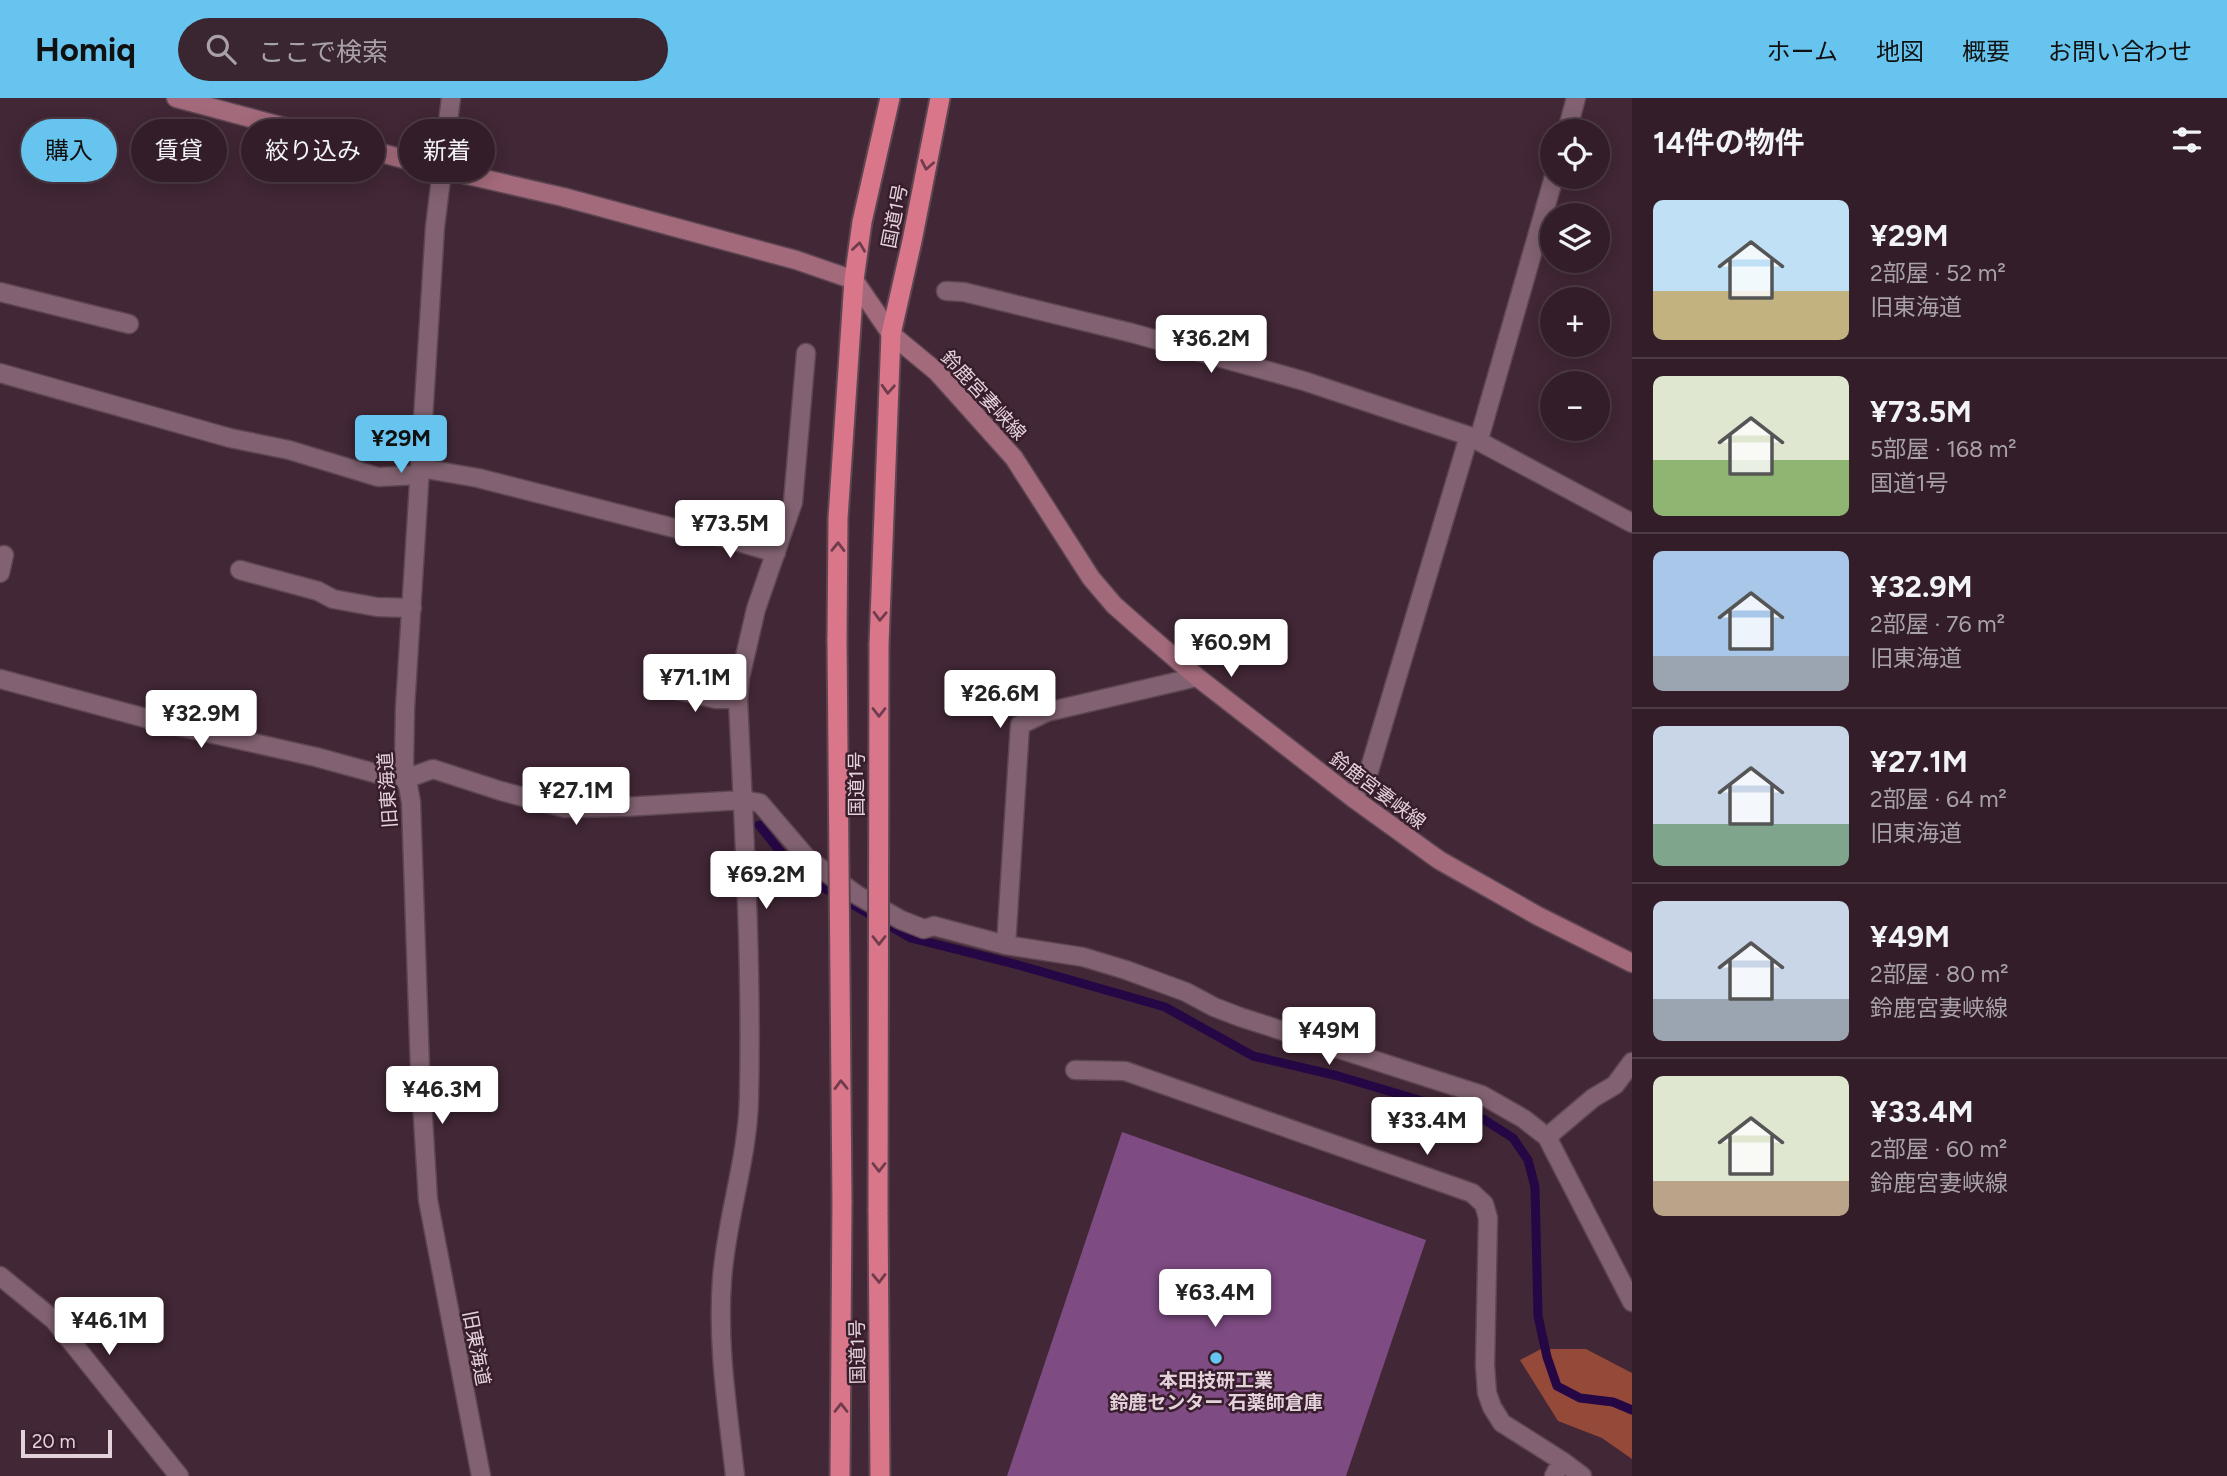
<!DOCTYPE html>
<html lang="ja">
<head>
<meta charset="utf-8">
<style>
  body { margin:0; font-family:Figtree,"Noto Sans JP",sans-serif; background:#3a2630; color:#f1f3f6; height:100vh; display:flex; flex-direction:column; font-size:26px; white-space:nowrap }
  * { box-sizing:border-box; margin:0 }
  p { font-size:23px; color:#a8a2a8 }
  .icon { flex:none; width:38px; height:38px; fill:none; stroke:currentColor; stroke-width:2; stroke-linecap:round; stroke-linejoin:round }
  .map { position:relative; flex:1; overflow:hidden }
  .panel { display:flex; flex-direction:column; background:#321d28; width:595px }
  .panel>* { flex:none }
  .hud { position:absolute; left:21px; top:21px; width:665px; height:63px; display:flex; gap:14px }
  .fabs { position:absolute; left:1540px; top:21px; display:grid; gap:14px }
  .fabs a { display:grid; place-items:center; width:70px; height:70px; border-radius:50%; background:#321d28; box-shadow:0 4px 18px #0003,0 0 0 2px #4d3b45; font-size:35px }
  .scale { position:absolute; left:21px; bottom:18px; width:91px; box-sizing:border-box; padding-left:7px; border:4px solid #e4d2db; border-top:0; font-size:19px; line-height:24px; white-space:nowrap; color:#e4d2db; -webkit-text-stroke:5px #381d2c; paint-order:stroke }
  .price { position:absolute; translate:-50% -60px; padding:0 16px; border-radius:7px; background:#fff; color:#222; font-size:23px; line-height:46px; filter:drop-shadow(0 2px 4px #0008) }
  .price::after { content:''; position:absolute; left:50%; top:42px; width:21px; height:16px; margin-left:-10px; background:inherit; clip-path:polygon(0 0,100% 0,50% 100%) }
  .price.current { background:#66c4ef; color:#111 }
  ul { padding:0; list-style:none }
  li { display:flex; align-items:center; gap:21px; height:175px; padding:0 21px }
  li+li { border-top:2px solid #4d3b45 }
  li span { display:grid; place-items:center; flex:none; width:196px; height:140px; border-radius:10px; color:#555 }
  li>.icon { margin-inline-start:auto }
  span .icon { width:84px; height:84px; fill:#fffc; stroke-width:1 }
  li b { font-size:30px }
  h2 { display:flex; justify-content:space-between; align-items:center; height:84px; padding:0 21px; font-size:30px }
  .chip { padding:0 24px; border-radius:32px; background:#321d28; box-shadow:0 4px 18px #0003,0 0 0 2px #4d3b45; font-size:24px; line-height:63px }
  .chip.current { background:#66c4ef; color:#111 }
  header { display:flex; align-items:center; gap:42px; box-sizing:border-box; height:98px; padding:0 35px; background:#66c4ef; color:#111 }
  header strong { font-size:33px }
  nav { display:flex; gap:38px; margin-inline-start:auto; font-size:24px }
  .search { width:490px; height:63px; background:#3a2630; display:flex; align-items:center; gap:18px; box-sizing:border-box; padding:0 24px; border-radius:38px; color:#a8a2a8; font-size:26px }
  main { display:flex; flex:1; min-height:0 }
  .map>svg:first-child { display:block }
  .forest { fill:#954939 }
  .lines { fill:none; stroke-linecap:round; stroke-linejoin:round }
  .stream { stroke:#250745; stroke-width:9 }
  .building { fill:#7e4b83 }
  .service-casing { stroke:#5d4652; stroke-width:21 }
  .minor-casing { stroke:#5d4652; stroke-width:21 }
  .secondary-casing { stroke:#5d4652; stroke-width:21 }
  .trunk-casing { stroke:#5d4652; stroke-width:23 }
  .service { stroke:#826272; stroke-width:18 }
  .minor { stroke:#826272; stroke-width:18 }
  .secondary { stroke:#a36a7b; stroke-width:18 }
  .trunk { stroke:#d9768a; stroke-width:19 }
  .trunk-bridge-casing { stroke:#5d4652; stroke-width:23; stroke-linecap:butt }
  .trunk-bridge { stroke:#d9768a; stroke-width:19 }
  .oneway { stroke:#703c4d }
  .poi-dot { fill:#66c4ef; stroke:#381d2c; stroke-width:2.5 }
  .labels { text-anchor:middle; stroke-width:5; stroke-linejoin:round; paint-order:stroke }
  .street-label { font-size:19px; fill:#e4d2db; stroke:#381d2c }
  .poi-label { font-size:19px; font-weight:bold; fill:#e4d2db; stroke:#381d2c }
</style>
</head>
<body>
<header>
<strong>Homiq</strong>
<div class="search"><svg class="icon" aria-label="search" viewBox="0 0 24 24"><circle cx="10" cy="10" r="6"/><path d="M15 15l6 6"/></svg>ここで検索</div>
<nav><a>ホーム</a><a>地図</a><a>概要</a><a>お問い合わせ</a></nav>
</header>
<main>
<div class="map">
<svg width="1632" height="1378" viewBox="0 0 1632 1378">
  <rect width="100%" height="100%" fill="#422736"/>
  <path class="forest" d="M1541,1251h45l46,24v86l-30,-21 -44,-17 -38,-61z"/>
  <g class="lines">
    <path class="stream" d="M759,727l32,40 21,16 99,57 107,27 147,42 88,49 85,20 145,43 30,19 15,22 7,27 3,129 9,41 10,29 23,12 33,4 19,8"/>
  </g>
  <path class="building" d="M1122,1034l304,108 -80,236h-339z"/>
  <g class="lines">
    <defs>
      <path id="service" d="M0,194l129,32
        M0,275l230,65 59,12 89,27 42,-2
        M420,370l58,10 204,52
        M240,472l78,21 15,8 44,8 35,1
        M0,475l4,-18
        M1353,700l16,-27 100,-335
        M743,702l17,3 48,56 49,36 44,25 23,9 10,-3"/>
      <path id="minor" d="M451,0l-16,129 -30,481 -1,56 7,38 9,267 8,131 53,276
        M1567,33l9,-33
        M946,193l18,1 168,41 172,48 165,55 163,87
        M1479,341l75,-262
        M682,432l6,-3 88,26
        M0,581l164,44 152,34 77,21h15l25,-9 68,22 64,17 58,-1 120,-7
        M656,587l60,14h22
        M934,828l72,19 77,12 43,13 60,22 28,15 26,10 242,78 42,24 23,18 85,165
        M1006,847l14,-220 27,-13 150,-35
        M1075,972l50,1 347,122 12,11 4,14 -3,147 2,28 5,14 10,16 60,38
        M1547,1039l46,-39 22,-13 17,-23
        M0,1178l54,44 125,156
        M735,1378c-7,-65 -18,-130 -13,-196 4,-61 26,-121 27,-183 3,-133 -5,-266 -11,-398l2,-21 16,-69 37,-107 13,-149
        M1554,1378l8,-15 20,15"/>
      <path id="secondary" d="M176,0l265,71 122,28 233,63 58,20 37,54 46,38 77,86 77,120 23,27 26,23 57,49 156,121 86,62 99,56 94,47"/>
      <path id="trunk" d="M837,542l1,-122 16,-238 8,-58 28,-124
        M879,546l12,-310 21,-93 28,-143
        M878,1112l2,266
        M840,1378l2,-274"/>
    </defs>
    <use href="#service" class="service-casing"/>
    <use href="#minor" class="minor-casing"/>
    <use href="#secondary" class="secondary-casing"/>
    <use href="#trunk" class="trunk-casing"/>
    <use href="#service" class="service"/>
    <use href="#minor" class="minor"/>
    <use href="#secondary" class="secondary"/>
    <use href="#trunk" class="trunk"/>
    <defs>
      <path id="trunk-bridge" d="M837,542l5,562
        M878,1112l1,-566"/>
    </defs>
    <use href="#trunk-bridge" class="trunk-bridge-casing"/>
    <use href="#trunk-bridge" class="trunk-bridge"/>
  </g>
  <defs><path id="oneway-chevron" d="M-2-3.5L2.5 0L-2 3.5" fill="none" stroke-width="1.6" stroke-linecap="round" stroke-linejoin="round" transform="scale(1.75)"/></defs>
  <g class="oneway">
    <use href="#oneway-chevron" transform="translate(927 67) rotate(101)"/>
    <use href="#oneway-chevron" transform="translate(859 149) rotate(-82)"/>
    <use href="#oneway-chevron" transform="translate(888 291) rotate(93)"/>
    <use href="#oneway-chevron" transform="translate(838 449) rotate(-89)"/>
    <use href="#oneway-chevron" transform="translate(880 518) rotate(92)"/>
    <use href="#oneway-chevron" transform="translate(879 614) rotate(90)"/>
    <use href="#oneway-chevron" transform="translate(879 842) rotate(90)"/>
    <use href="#oneway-chevron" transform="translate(841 987) rotate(-91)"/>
    <use href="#oneway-chevron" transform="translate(879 1069) rotate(90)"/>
    <use href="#oneway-chevron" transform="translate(879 1180) rotate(89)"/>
    <use href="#oneway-chevron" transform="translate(841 1310) rotate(-90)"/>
  </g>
  <circle class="poi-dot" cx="1216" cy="1260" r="7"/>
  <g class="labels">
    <g class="street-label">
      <text transform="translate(894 118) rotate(-79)" y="7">国道1号</text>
      <text transform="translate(984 297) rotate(47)" y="7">鈴鹿宮妻峡線</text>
      <text transform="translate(856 686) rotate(-90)" y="7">国道1号</text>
      <text transform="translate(387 692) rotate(-94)" y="7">旧東海道</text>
      <text transform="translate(1378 692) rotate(37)" y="7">鈴鹿宮妻峡線</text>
      <text transform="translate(477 1250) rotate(79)" y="7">旧東海道</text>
      <text transform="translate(857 1254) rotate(-91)" y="7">国道1号</text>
    </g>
    <g class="poi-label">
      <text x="1216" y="1289">本田技研工業<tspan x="1216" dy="22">鈴鹿センター 石薬師倉庫</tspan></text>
    </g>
  </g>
</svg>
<div class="fabs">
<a><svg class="icon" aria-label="locate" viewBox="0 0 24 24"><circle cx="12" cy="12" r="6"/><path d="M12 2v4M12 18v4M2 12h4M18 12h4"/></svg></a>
<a><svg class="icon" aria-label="layers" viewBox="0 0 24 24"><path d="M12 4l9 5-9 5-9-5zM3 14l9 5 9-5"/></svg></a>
<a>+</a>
<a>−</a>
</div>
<div class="scale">20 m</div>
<b class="price" style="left:1211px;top:277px">¥36.2M</b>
<b class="price current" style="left:401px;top:377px">¥29M</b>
<b class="price" style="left:730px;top:462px">¥73.5M</b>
<b class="price" style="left:1231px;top:581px">¥60.9M</b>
<b class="price" style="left:695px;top:616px">¥71.1M</b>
<b class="price" style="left:1000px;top:632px">¥26.6M</b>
<b class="price" style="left:201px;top:652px">¥32.9M</b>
<b class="price" style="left:576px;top:729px">¥27.1M</b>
<b class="price" style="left:766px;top:813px">¥69.2M</b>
<b class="price" style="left:1329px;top:969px">¥49M</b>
<b class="price" style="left:442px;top:1028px">¥46.3M</b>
<b class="price" style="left:1427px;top:1059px">¥33.4M</b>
<b class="price" style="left:1215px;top:1231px">¥63.4M</b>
<b class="price" style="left:109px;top:1259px">¥46.1M</b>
<div class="hud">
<a class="chip current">購入</a>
<a class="chip">賃貸</a>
<a class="chip">絞り込み</a>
<a class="chip">新着</a>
</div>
</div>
<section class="panel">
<h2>14件の物件<svg class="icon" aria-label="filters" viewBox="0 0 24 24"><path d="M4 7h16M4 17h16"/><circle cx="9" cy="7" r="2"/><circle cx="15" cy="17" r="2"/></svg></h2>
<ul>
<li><span style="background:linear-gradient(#bfe0f5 65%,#c2b280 0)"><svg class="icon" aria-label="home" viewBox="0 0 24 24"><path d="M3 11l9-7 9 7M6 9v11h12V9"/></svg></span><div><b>¥29M</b><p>2部屋 · 52 m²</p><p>旧東海道</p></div></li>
<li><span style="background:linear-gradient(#dfe7d0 60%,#8fb573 0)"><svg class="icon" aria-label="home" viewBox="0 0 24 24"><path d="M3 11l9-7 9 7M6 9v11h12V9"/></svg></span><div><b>¥73.5M</b><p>5部屋 · 168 m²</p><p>国道1号</p></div></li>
<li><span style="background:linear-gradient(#a9c7e8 75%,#9aa5b1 0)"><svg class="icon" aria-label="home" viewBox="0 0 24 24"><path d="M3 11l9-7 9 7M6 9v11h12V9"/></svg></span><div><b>¥32.9M</b><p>2部屋 · 76 m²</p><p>旧東海道</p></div></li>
<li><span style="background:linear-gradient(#c9d6e8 70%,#7fa58c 0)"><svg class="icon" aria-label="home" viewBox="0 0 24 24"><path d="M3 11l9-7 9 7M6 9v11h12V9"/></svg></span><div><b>¥27.1M</b><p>2部屋 · 64 m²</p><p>旧東海道</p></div></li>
<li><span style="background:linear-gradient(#c9d6e8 70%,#9aa5b1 0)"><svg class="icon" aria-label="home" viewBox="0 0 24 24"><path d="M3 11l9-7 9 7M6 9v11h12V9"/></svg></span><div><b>¥49M</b><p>2部屋 · 80 m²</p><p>鈴鹿宮妻峡線</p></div></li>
<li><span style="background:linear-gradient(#dfe7d0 75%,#b9a48a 0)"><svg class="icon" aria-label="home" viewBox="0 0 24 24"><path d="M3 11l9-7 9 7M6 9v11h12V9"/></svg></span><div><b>¥33.4M</b><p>2部屋 · 60 m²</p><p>鈴鹿宮妻峡線</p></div></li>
</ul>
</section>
</main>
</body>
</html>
